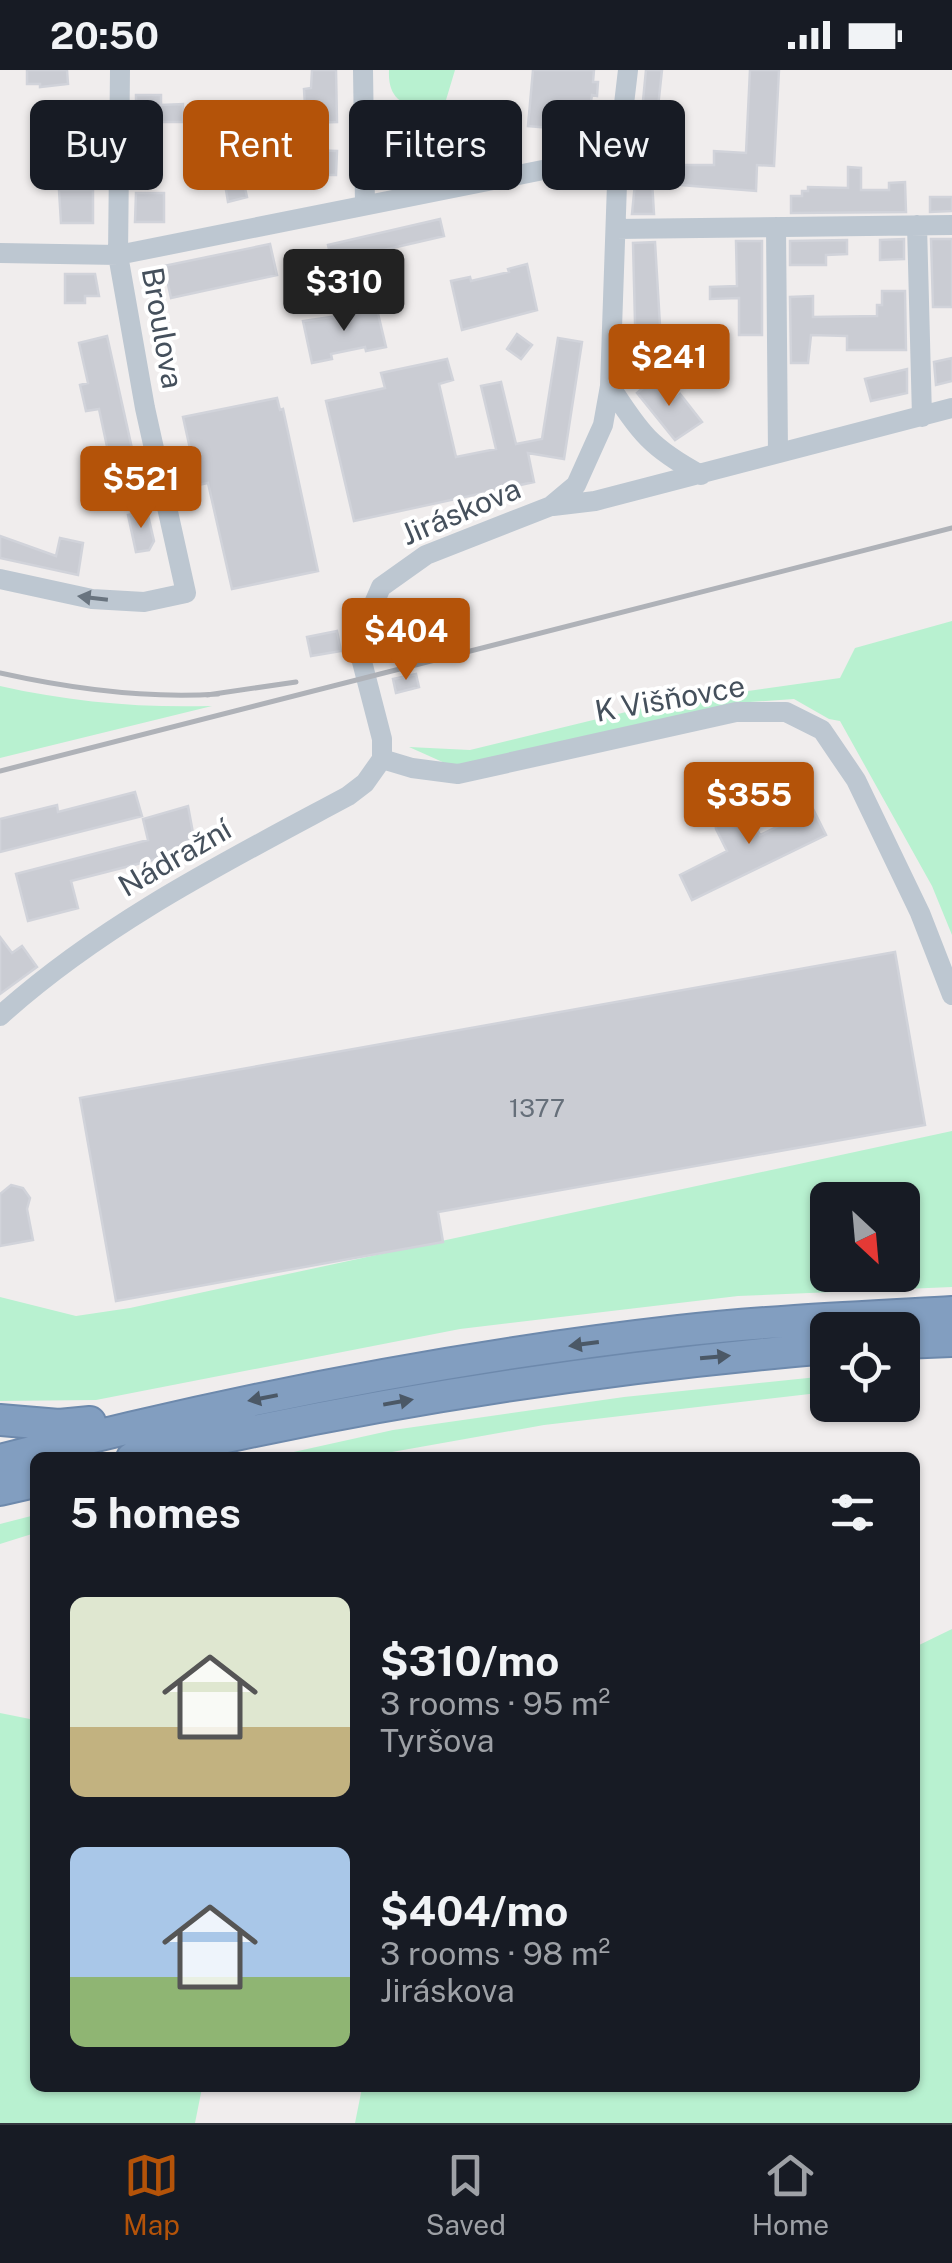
<!DOCTYPE html>
<html lang="en">
<head>
<meta charset="utf-8">
<style>
  body { margin:0; font-family:"Public Sans",sans-serif; background:#242831; color:#f1f3f6; height:100vh; display:flex; flex-direction:column; font-size:38px; white-space:nowrap }
  * { box-sizing:border-box; margin:0 }
  p { font-size:32px; color:#9ea1a6 }
  .icon { flex:none; width:55px; height:55px; fill:none; stroke:currentColor; stroke-width:2; stroke-linecap:round; stroke-linejoin:round }
  .map { position:relative; flex:1; overflow:hidden }
  .details { position:absolute; left:30px; top:1382px; width:890px; height:640px; display:flex; flex-direction:column; background:#171b24; border-radius:15px; box-shadow:0 2px 8px #0004 }
  .details>* { flex:none }
  .guide { position:absolute; left:30px; top:30px; width:892px; height:90px; display:flex; gap:20px }
  .needle { width:65px; rotate:154deg }
  .controls { position:absolute; left:810px; top:1112px; display:grid; gap:20px }
  .controls a { display:grid; place-items:center; width:110px; height:110px; border-radius:15px; background:#171b24; box-shadow:0 2px 8px #0004; font-size:50px }
  .price { position:absolute; translate:-50% -85px; padding:0 22px; border-radius:10px; background:#b45309; color:#fff; font-size:32px; line-height:65px; filter:drop-shadow(0 2px 5px #0008) }
  .price::after { content:''; position:absolute; left:50%; top:60px; width:30px; height:22px; margin-left:-15px; background:inherit; clip-path:polygon(0 0,100% 0,50% 100%) }
  .price.on { background:#222; color:#fff }
  ul { padding:0; list-style:none }
  li { display:flex; align-items:center; gap:30px; height:250px; padding:0 40px }
  li span { display:grid; place-items:center; flex:none; width:280px; height:200px; border-radius:15px; color:#555 }
  li>.icon { margin-inline-start:auto }
  span .icon { width:120px; height:120px; fill:#fffc; stroke-width:1 }
  li b { font-size:42px }
  h2 { display:flex; justify-content:space-between; align-items:center; height:120px; padding:0 40px; font-size:42px }
  .tag { padding:0 35px; border-radius:15px; background:#171b24; box-shadow:0 2px 8px #0004; font-size:35px; line-height:90px }
  .tag.on { background:#b45309; color:#fff }
  .status { display:flex; justify-content:space-between; align-items:center; height:70px; padding:0 50px; background:#171b24; direction:ltr }
  .status svg { height:28px; fill:currentColor }
  .dock { display:flex; justify-content:space-around; align-items:center; height:140px; border-top:2px solid #363941; background:#171b24; font-size:28px; color:#9ea1a6 }
  .dock a { display:grid; justify-items:center; gap:5px }
  .dock .on { color:#b45309 }
  .map>svg:first-child { display:block }
  .green { fill:#b8f1d0; fill-rule:evenodd }
  .building { fill:#caccd3; stroke:#d1d3da; stroke-width:2.5 }
  .lines { fill:none; stroke-linecap:round; stroke-linejoin:round }
  .highway-casing { stroke:#6d89ac; stroke-width:34 }
  .minor { stroke:#bdc7d1; stroke-width:20 }
  .highway { stroke:#829ec0; stroke-width:30 }
  .rail { stroke:#afb2b8; stroke-width:5 }
  .oneway { fill:#69747f }
  .oneway2 { fill:#4b5866 }
  .labels { text-anchor:middle; stroke-width:8; stroke-linejoin:round; paint-order:stroke }
  .number-label { font-size:25px; fill:#666f7a }
  .street-label { font-size:30px; fill:#45505c; stroke:#fff }
</style>
</head>
<body>
<div class="status"><b>20:50</b><svg viewBox="0 0 49 12"><path d="M0 12V9h3v3zM5 12V6h3v6zM10 12V3h3v9zM15 12V0h3v12zM26 1h20v11H26zM47 4h2v5h-2z"/></svg></div>
<div class="map">
<svg width="952" height="2053" viewBox="0 0 952 2053">
  <rect width="100%" height="100%" fill="#f0eded"/>
  <path class="green" d="M389,0h66l-9,30c-28,11 -59,9 -57,-30z
    M952,551v314l-20,-49 -92,-165 -11,-2 -35,-20 -59,4 -279,65 -47,-21 61,3 193,-47 177,-25 15,-30z
    M0,616c71,16 139,22 212,20l-212,52z
    M952,1061v156l-214,9 -278,33 -364,71 -96,1v-104l76,19 54,-8zM828,1130h74v75h-74z
    M827,1306v16l-283,33 -180,32h-93l122,-27 231,-33z
    M35,1445v18l-35,11v-20z
    M952,1559v494h-597l7,-35h553v-441z
    M0,1643l35,7v368h167l-7,35h-195z"/>
  <path class="building" d="M27,0h40l1,14 -28,3v-3h-13z
    M312,0h24l1,52 -31,1 -2,-34 7,-1z
    M533,0h61l-1,12h5l-1,14 -5,-1 -2,13 -14,-1 -2,23 -46,-4z
    M646,0h16l-7,65h7l-4,30h56v-14l32,2 4,-83h29l-5,96 -17,-1 -1,26 -75,-6v-6l-29,2 2,33h-22z
    M136,25h25v10l22,-1v18h-47z
    M62,39h31v19l-31,-1z
    M307,80l30,1 -1,24h-29z
    M848,97l13,1v22h28v-7l16,-1 1,30 -115,1v-17h11v-5h6v-4l40,1z
    M242,104l5,23 -19,5 -4,-24z
    M59,120h34v33h-32z
    M136,123h28v29h-29z
    M930,127h22v14l-22,1z
    M440,149l4,17 -112,26 -4,-17z
    M904,169v20l-24,1v-20z
    M931,169h21v68h-19z
    M847,170v14l-21,1v10h-36v-24z
    M736,171h26v94h-23v-37l-29,1v-12l27,-1z
    M655,172l6,100h52v11l-53,2v6l-24,1 -3,-119z
    M270,174l7,31 -106,23 -7,-32z
    M527,194l10,46 -75,20 -11,-49 19,-4 1,4 38,-9 -1,-3z
    M65,204h30l4,22h-14v7h-20z
    M882,221h23l1,59h-59v-14l-36,-1 -3,28h-17l-1,-66 23,-1v21l64,-1v-11h5z
    M376,235l10,42 -20,4 -1,-4 -34,7 1,5 -20,4 -9,-42 55,-8 -1,-4z
    M517,264l15,11 -11,14 -14,-10z
    M107,266l28,126 -21,5 2,11 -24,6 -5,-22 22,-6 -10,-47 -13,2 -6,-26 8,-2 -9,-40z
    M558,268l24,4 -18,117 -36,-6 6,29 -180,39 -28,-120 59,-13 -4,-15 66,-14 6,21 -14,4 17,73 40,-8 -15,-63 20,-4 15,62 26,-5z
    M952,288v23l-16,4 -2,-23z
    M907,299v24l-36,8 -6,-22z
    M656,307l19,22 5,-5 22,28 -27,18 -38,-47z
    M277,328l3,12 3,-1 35,162 -86,18 -24,-106 -10,2 -15,-68z
    M147,441l7,30 -5,9 -13,2 -8,-37z
    M0,466l56,20 4,-18 23,5 -5,32 -78,-17z
    M337,561l4,20 -30,5 -4,-19z
    M416,604l3,13 -23,6 -3,-14z
    M135,722l7,24 -142,36v-33l57,-14 1,7z
    M731,731l14,5 15,29 53,-26 13,26 -134,65 -12,-25 47,-24 -11,-22 -1,-15 3,-6z
    M188,736l8,43 -125,32 7,27 -50,13 -12,-47 132,-34 -5,-21z
    M0,867l12,16 10,-7 15,21 -37,27z
    M895,882l30,173 -487,87 5,30 -327,59 -36,-203z
    M11,1115l12,3 7,10 -3,11 6,31 -33,6v-52z"/>
  <g class="lines">
    <defs>
      <path id="highway" d="M902,1273l50,-2
        M0,1350l59,5 31,-3
        M132,1388c230,-54 461,-90 696,-110
        M0,1390c223,-58 450,-103 679,-129 90,-10 182,-14 273,-19
        M0,1420l35,-8"/>
    </defs>
    <use href="#highway" class="highway-casing"/>
    <path class="minor" d="M363,0l2,134
      M917,155l5,192
      M776,157l2,226
      M616,159l336,-4
      M0,183l118,2 500,-100
      M610,316c30,47 41,62 91,89
      M553,436l42,-5 357,-93
      M0,509l92,20 52,3 42,-9 -41,-185 -27,-153 2,-185
      M382,689v-20l-22,-85 5,-30 16,-37 45,-32 125,-49 25,-21 27,-60 7,-39 8,-231 10,-85
      M382,689l30,9 46,6 278,-62h50l36,18 34,50 64,133 32,82
      M0,946c103,-93 227,-155 348,-220l17,-13 17,-24"/>
    <use href="#highway" class="highway"/>
    <path class="rail" d="M0,603c72,16 144,26 218,21
      M207,625l89,-13
      M0,701l952,-243"/>
  </g>
  <defs><path id="oneway-solid" d="M-6-.8H1V-3.2L6.5 0L1 3.2V.8H-6Z" transform="scale(2.5)"/></defs>
  <use class="oneway" href="#oneway-solid" transform="translate(93 528) rotate(-173)"/>
  <g class="oneway2">
    <use href="#oneway-solid" transform="translate(584 1274) rotate(172)"/>
    <use href="#oneway-solid" transform="translate(715 1287) rotate(-5)"/>
    <use href="#oneway-solid" transform="translate(263 1328) rotate(169)"/>
    <use href="#oneway-solid" transform="translate(398 1332) rotate(-10)"/>
  </g>
  <g class="labels">
    <g class="number-label">
      <text x="537" y="1047">1377</text>
    </g>
    <g class="street-label">
      <text transform="translate(162 258) rotate(80)" y="10">Broulova</text>
      <text transform="translate(461 442) rotate(-23)" y="10">Jiráskova</text>
      <text transform="translate(670 629) rotate(-10)" y="10">K Višňovce</text>
      <text transform="translate(175 788) rotate(-30)" y="10">Nádražní</text>
    </g>
  </g>
</svg>
<div class="controls">
<a><svg class="needle" viewBox="-14 -14 28 28"><path d="M0-13l5 13h-10z" fill="#e53935"/><path d="M0 13l5-13h-10z" fill="#9ea1a6"/></svg></a>
<a><svg class="icon" aria-label="locate" viewBox="0 0 24 24"><circle cx="12" cy="12" r="6"/><path d="M12 2v4M12 18v4M2 12h4M18 12h4"/></svg></a>
</div>
<b class="price on" style="left:344px;top:264px">$310</b>
<b class="price" style="left:669px;top:339px">$241</b>
<b class="price" style="left:141px;top:461px">$521</b>
<b class="price" style="left:406px;top:613px">$404</b>
<b class="price" style="left:749px;top:777px">$355</b>
<div class="guide">
<a class="tag">Buy</a>
<a class="tag on">Rent</a>
<a class="tag">Filters</a>
<a class="tag">New</a>
</div>
<section class="details">
<h2>5 homes<svg class="icon" aria-label="filters" viewBox="0 0 24 24"><path d="M4 7h16M4 17h16"/><circle cx="9" cy="7" r="2"/><circle cx="15" cy="17" r="2"/></svg></h2>
<ul>
<li><span style="background:linear-gradient(#dfe7d0 65%,#c2b280 0)"><svg class="icon" aria-label="home" viewBox="0 0 24 24"><path d="M3 11l9-7 9 7M6 9v11h12V9"/></svg></span><div><b>$310/mo</b><p>3 rooms · 95 m²</p><p>Tyršova</p></div></li>
<li><span style="background:linear-gradient(#a9c7e8 65%,#8fb573 0)"><svg class="icon" aria-label="home" viewBox="0 0 24 24"><path d="M3 11l9-7 9 7M6 9v11h12V9"/></svg></span><div><b>$404/mo</b><p>3 rooms · 98 m²</p><p>Jiráskova</p></div></li>
</ul>
</section>
</div>
<nav class="dock">
<a class="on"><svg class="icon" aria-label="map" viewBox="0 0 24 24"><path d="M3 6l6-2 6 2 6-2v14l-6 2-6-2-6 2zM9 4v14M15 6v14"/></svg>Map</a>
<a><svg class="icon" aria-label="saved" viewBox="0 0 24 24"><path d="M7 4h10v16l-5-4-5 4z"/></svg>Saved</a>
<a><svg class="icon" aria-label="home" viewBox="0 0 24 24"><path d="M3 11l9-7 9 7M6 9v11h12V9"/></svg>Home</a>
</nav>
</body>
</html>
